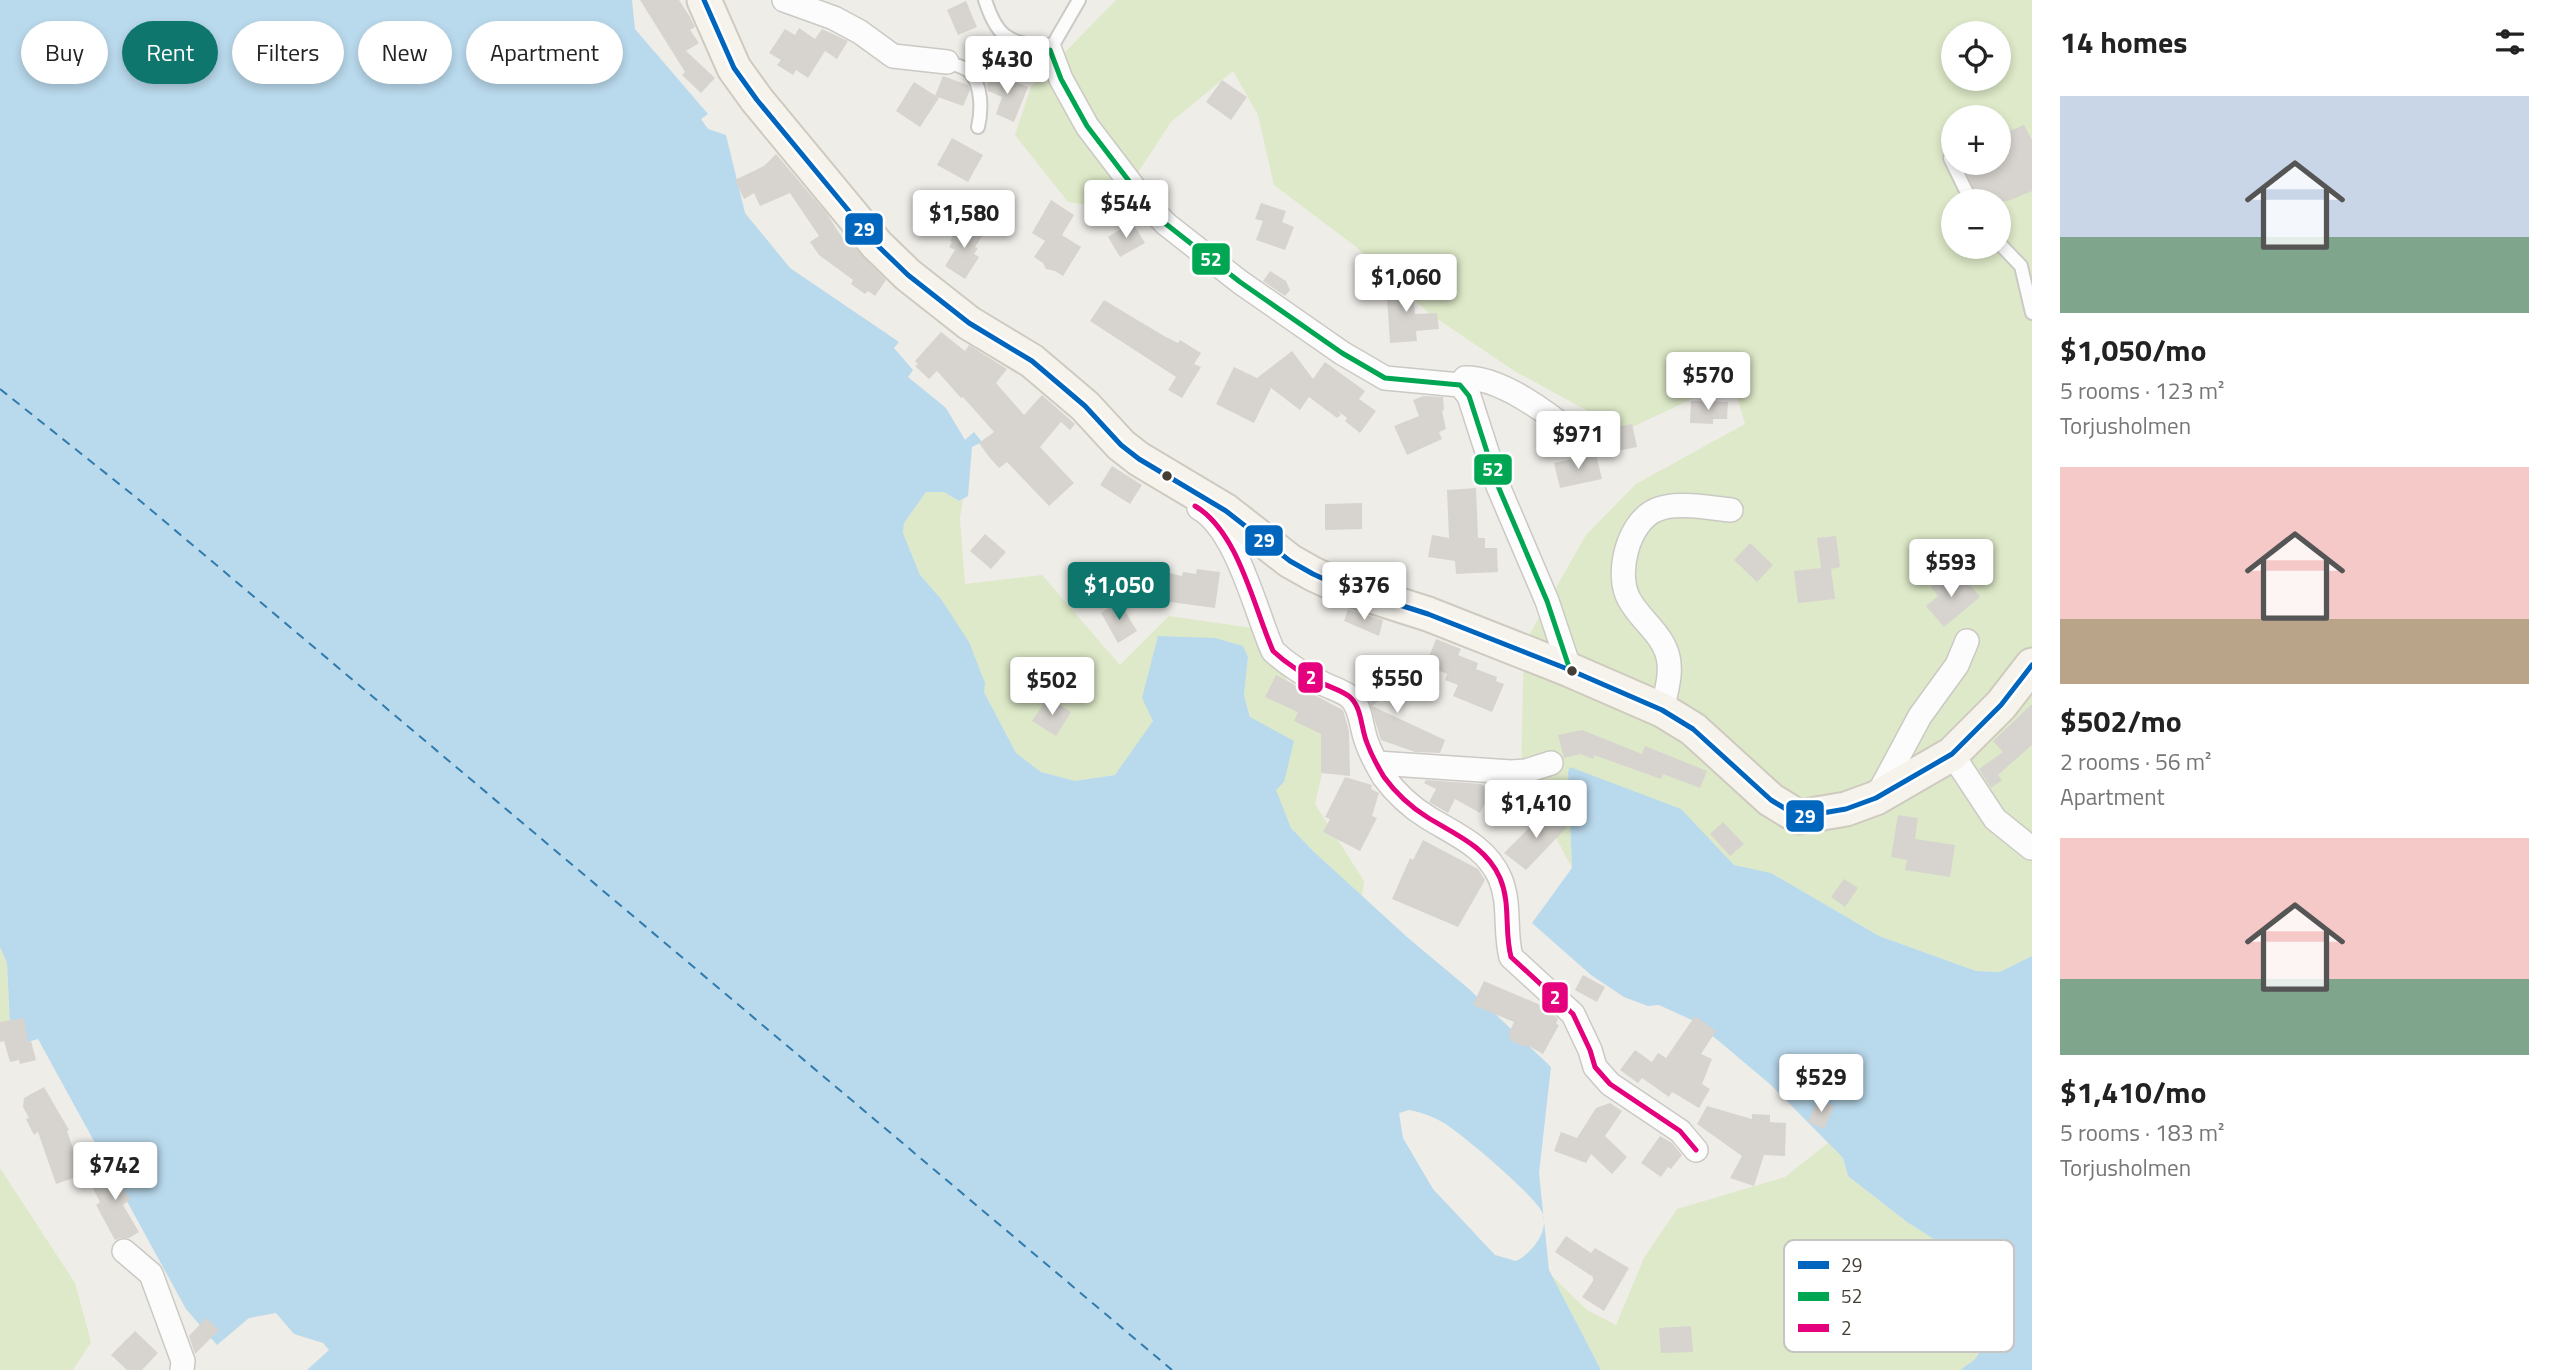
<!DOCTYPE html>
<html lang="en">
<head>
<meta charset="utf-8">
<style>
  body { margin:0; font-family:"Titillium Web",sans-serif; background:#f6f6f6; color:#222; height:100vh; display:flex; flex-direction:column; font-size:26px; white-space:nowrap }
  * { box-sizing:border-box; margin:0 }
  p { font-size:23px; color:#767676 }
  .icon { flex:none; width:38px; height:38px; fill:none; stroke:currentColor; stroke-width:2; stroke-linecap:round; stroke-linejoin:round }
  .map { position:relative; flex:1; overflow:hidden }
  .sheet { display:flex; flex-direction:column; background:#fff; width:525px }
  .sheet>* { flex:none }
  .hud { position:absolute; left:21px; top:21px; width:665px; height:63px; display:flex; gap:14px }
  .tools { position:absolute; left:1941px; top:21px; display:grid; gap:14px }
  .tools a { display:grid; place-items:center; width:70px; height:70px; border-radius:50%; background:#fff; box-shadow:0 4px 10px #0003; font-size:35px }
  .price { position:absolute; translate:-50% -60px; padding:0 16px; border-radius:7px; background:#fff; color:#222; font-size:23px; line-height:46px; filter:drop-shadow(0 2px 4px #0008) }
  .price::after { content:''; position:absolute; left:50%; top:42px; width:21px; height:16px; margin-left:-10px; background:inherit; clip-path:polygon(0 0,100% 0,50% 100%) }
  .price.current { background:#0f766e; color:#fff }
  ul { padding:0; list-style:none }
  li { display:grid; align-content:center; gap:14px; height:371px; padding:0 28px }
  li span { display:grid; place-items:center; height:217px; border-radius:0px; color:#555 }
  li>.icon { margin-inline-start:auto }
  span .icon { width:126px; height:126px; fill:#fffc; stroke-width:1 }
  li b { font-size:30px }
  h2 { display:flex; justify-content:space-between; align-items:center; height:84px; padding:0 28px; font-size:30px }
  .tag { padding:0 24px; border-radius:32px; background:#fff; box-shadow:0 4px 10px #0003; font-size:24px; line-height:63px }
  .tag.current { background:#0f766e; color:#fff }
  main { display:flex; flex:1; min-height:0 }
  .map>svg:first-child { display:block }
  .green { fill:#dde9c8; fill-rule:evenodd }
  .water { fill:#b9d9ec; fill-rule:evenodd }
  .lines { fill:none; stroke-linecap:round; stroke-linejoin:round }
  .ferry { stroke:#307bae; stroke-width:2; stroke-dasharray:9 7; stroke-linecap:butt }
  .building { fill:#d7d4cf }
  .lane-casing { stroke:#cbc9c4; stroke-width:16 }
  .street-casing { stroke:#cbc9c4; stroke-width:26 }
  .secondary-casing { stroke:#cecabf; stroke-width:37 }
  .lane { stroke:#fdfcfc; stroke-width:12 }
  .street { stroke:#fdfcfc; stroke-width:23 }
  .secondary { stroke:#f6f3ed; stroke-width:33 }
  .bus-1-casing { stroke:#fff; stroke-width:10 }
  .bus-2-casing { stroke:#fff; stroke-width:10 }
  .bus-3-casing { stroke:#fff; stroke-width:10 }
  .bus-1 { stroke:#0065bd; stroke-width:5 }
  .bus-2 { stroke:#00a651; stroke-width:5 }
  .bus-3 { stroke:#e5007d; stroke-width:5 }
  .bus-dot { fill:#443e35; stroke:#fff; stroke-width:2.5 }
  .key { fill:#fff; stroke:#c7c5c2; stroke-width:2 }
  .key-label { font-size:19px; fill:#443e35 }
  .line-badge { stroke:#fff; stroke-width:2.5 }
  .badge-label { font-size:19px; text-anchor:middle; font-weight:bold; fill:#fff }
</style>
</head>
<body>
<main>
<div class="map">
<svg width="2032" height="1370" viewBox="0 0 2032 1370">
  <rect width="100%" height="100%" fill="#efede8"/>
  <path class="green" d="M1116,0h916v956l-32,16 -24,-1 -97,-35 -108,-63 -37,-8 -54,-56 -112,-37 4,96 -51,-96 3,-128 62,-109 50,-51 109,-60 -13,-44 -108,51 -111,-61 -83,-56 -75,-68 -81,-61 -16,-70 -25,-44 -62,51 -57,87 -46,-7 -53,-67 16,-48zM1953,33h45v46h-45zM1953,117h45v46h-45zM1953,201h45v46h-45z
    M926,492h18l15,9 4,-2 -3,20 5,65 77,-9 78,90 49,-49 83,12 77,116 -14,60 49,77 -2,15 -49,-45 -22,-23 -16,-38 -31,-94 4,-39 -95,64 -37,54 -41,6 -34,-9 -25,-19 -32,-61 -43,-93 -21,-24 -17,-42 1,-10z
    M0,947l7,16 3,73 -10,-3z
    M1828,1143l15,15 5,18 59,46 60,38c7,26 28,75 8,99 -4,4 -10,6 -14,11h-360l-49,-94 35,34 29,15 28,-67 33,-49 108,-32z
    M0,1168l75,115 16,59 -18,28h-73z"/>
  <path class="water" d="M0,0h632l3,29 73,85 -7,5 7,10 18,6 19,78 45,55 109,74 -5,6 19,22 -5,7 38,31 19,32 9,-8 8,10 -10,5 -4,49 -9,5 -15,-9h-18l-22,31 -1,10 17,42 21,24 28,43 16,41 -1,9 32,61 25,19 34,9 40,-6 38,-54 -11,-23 16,-62 57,2 28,8 5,11 -4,38 6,22 44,24 -10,41 -8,8 15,38 22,23 94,86 62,52 82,78 -12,106 10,97 52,100h-1294l22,-20 -6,-7 -29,-9 -18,-21 -27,5 -32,27 -31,-36 -148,-270 -27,8 -4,-84 -7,-16zM1409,1110c12,2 25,7 35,13 18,11 93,74 99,91 6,18 -12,40 -27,47l-21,-6 -62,-66 -30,-51 -4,-25z
    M1570,767l111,42 53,56 37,8 108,63 97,35 24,1 32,-16v414h-71c4,-5 10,-7 14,-11 20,-24 -1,-73 -8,-99l-60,-38 -59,-46 -5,-18 -72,-73 -51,-43 -28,-22 -33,-15 -11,1 -24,-9 -33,-22 -59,-52 40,-55 -4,-96z"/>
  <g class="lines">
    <path class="ferry" d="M0,389l138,110 1034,871"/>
  </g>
  <path class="building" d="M640,0h39l11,17 5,10 -5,3 9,13 -13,8 29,27 -14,15 -19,-18 3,-3z
    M966,1l11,26 -19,8 -11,-25z
    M799,28l16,11 7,-10 26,12 -11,18 -12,-8 -17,27 -12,-8 -3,5 -16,-10 4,-5 -12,-7 16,-24 10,6z
    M992,73l36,14 -14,35 -18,-8 6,-17 -14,-6 -1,-5z
    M943,76l25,9 2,5 -7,16 -28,-10z
    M1222,80l25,17 -16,23 -25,-18z
    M914,82l25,16 -19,29 -24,-16z
    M2024,125l8,15v51l-24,10h-28l-13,-27 25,-11h6v-27z
    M952,138l31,17 -15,27 -31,-17z
    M776,154l51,60 16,25 11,8 32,33 -11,16 -7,-5 -3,3 -14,-10 2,-4 -34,-25 -9,-13 9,-6 -29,-43 -30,13 -6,-13 -10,6 -9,-19 29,-14z
    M1051,200l23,15 -12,20 19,12 -18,29 -8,-5 -9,-2 -3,-6 -9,-6 11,-16 -13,-8z
    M1261,203l25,8 -4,11 12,5 -9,23 -29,-10 7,-19 -8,-2z
    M961,222l22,13 -8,12 3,1 -4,6 5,3 -14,22 -20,-13 10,-16 -6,-3 3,-5 -2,-1z
    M1132,222l13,21 -25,14 -12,-20z
    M1270,271l16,10 4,9 -5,6 -22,-15z
    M1412,280l3,34 22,-1 2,16 -23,2 1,10 -27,2 -4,-61z
    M1104,300l60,36 14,7 2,-3 21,13 -7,11 7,3 -19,31 -14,-8 8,-13 -86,-56z
    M941,332l24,19 4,-6 38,24 -11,14 28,32 18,-20 33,29 -5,6 -9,-8 -21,25 34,36 -25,23 -42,-44 -8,6 -9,-10 -11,-15 15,-11 -31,-35 -2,1 -24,-27 -8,8 -14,-13 3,-2 -3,-3z
    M1292,351l21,28 12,-17 40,29 -6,8 17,12 -16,22 -15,-12 2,-3 -9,-7 3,4 -4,3 -28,-21 -9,13 -29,-22 -17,35 -38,-19 18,-37 23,11z
    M1424,396l19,1 1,13 -2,1 4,18 -7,3 3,7 -35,16 -13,-29 25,-10 -6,-16z
    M1691,401l37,1 -1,17h-14v5l-23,-1z
    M1632,424l5,23 -25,5 -5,-23z
    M1596,454l6,25 -42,9 -6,-25z
    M1112,466l30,19 -12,19 -30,-19z
    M1476,488l2,50h7v10h12l1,24 -42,2 -1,-13 -27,-4 4,-22 17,3 -2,-48z
    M1362,503v26l-37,1v-26z
    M985,534l21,18 -15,17 -21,-18z
    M1836,536l4,31 -9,2 4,30 -37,4 -4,-32 27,-3 -4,-30z
    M1750,543l23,22 -16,17 -23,-22z
    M1147,568l35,8 1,-4 13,2 1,-5 23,3 -5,36 -75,-10z
    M1946,574l8,9 9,-7 17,21 -36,30 -18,-21 12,-10 -7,-9z
    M1119,601l18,30 -19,12 -17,-30z
    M1348,609l35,11 -4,16 -35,-15z
    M1436,639l25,10 -3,6 20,8 -2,6 21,8 -1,4 8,3 -12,28 -39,-16 5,-11 -13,-5 2,-6 -14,-6 4,-8 -8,-3z
    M1380,655l22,27 -30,24 73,34 -5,13 -25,-1 -34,-12 -13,-42 9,-18 -11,-14z
    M1276,675l67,35 6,21 1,45 -29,-3v-39l-27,-13 4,-9 -33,-15z
    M1048,697l23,15 -15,24 -24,-15z
    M2032,704v41l-34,30 4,5 -11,8 -12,-19 24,-17 -10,-11z
    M1582,730l60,24 3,-8 62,25 -7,17 -37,-14 -2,5 -67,-24 -1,4 -13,-5 -16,4 -6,-23z
    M1345,777l27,8 -1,4 8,4 -7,23 5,2 -17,33 -37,-19 7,-13 -5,-2z
    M1426,780l55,4 11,6 -12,23 -25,-14 -7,14 -19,-11 7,-13 -12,-6z
    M1548,809l19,18 -41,43 -22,-17z
    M1898,815l20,3 -3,21 40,6 -5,32 -45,-7 2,-10 -16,-3z
    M1723,822l21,22 -14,12 -20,-22z
    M1423,840l55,29 7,11 -27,47 -66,-28 18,-41 3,2z
    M1844,879l14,9 -13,19 -14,-10z
    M1583,975l22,12 -8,15 -22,-12z
    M1484,981l61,26 13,12 -2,5 3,1 -16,29 -16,-9 -1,2 -17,-7 2,-4 -3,-1 6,-13 -41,-17z
    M1695,1016l21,15 -15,23 11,5 -10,25 8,5 -11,19 -27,-16 -3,5 -27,-19 -4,5 -18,-13 15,-20 17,12 6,-9 8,5z
    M24,1018l4,24 3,-1 5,19 -16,4 -1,-4 -9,2 -6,-21 -4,1v-20z
    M44,1087l25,43 -2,1 15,44 -26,9 -18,-52 -4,3 -8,-16 3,-1 -6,-11 1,-9z
    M1818,1099l16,8 -10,22 -16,-7z
    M1610,1103l12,8 -17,25 22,21 -15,17 -21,-20 -5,9 -32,-12 7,-19 16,6 19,-30z
    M1707,1106l45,13v-5l18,1v7l16,1 -1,33 -21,-1 -10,31 -24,-8 12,-22 -45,-32z
    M1660,1136l12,7 10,12 -11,14 -3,-2 -7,10 -20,-14z
    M123,1164l9,16 -10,6 8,14 -7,5 16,27 -10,6h-9l-5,2 -19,-35 4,-3 -11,-21z
    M1566,1236l25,17 4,-5 34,20 -25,43 -22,-14 11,-16v-4l-38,-25z
    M206,1318l13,12 -24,24 -6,-18z
    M1691,1326l2,26 -32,1 -2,-25z
    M135,1331l23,22 -16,17h-15l-16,-15z"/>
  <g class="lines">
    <defs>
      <path id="lane" d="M985,0c14,43 25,40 65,50l29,-50
        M947,62c7,3 16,4 22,9 13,13 13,39 9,56
        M1950,158l21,43
        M1998,242l23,24 11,47"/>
      <path id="street" d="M784,0l50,18 26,14 33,24 54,6
        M1050,50l11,29 26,47 58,76 21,22 74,58 102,71 43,25 75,7 9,11 29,90 49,115 23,69
        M1460,385l5,-7c36,-1 84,36 111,58
        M1199,508c38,22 56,102 74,143 15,14 31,24 49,32 9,5 22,8 29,15 11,11 10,31 16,45 4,11 11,24 17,34 11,15 27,30 43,40 27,17 59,29 73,61 11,26 4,52 11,79l62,57 17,36 5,17 15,17 70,47 16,19
        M1662,710c4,-18 10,-36 6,-53 -5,-23 -29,-38 -39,-58 -14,-25 -1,-77 27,-89 19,-9 54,-2 75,0
        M1952,754l43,65 36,29
        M1377,763l134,9 15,-1 25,-8
        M1876,798l44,-82 37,-51 10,-24
        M124,1251l27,23 32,87 -1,9"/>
      <path id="secondary" d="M704,0l30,68 23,32 120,145 31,30 61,48 63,38 53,45 36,39 18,14 87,52 64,50 23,13 24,11 91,29 142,56 92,40 31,19 78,71 28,17 47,-8 30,-11 76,-44 49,-49 31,-40"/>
    </defs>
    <use href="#lane" class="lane-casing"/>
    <use href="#street" class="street-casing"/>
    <use href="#secondary" class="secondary-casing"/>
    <use href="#lane" class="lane"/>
    <use href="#street" class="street"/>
    <use href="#secondary" class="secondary"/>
    <defs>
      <path id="bus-1" d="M704,0l30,68 23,32 120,145 31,30 61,48 63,38 53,45 36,39 18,14 87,52 64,50 23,13 24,11 91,29 142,56 92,40 31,19 78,71 28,17 47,-8 30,-11 76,-44 49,-49 31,-40"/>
      <path id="bus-2" d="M1050,50l11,29 26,47 58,76 21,22 74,58 102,71 43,25 75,7 9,11 29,90 49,115 23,69"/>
      <path id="bus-3" d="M1195,506c43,25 58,99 78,145 15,14 31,24 49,32 9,5 22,8 29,15 11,11 10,31 16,45 4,11 11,24 17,34 11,15 27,30 43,40 27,17 59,29 73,61 11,26 4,52 11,79l62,57 17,36 5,17 15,17 70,47 16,19"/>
    </defs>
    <use href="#bus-1" class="bus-1-casing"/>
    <use href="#bus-2" class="bus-2-casing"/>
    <use href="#bus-3" class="bus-3-casing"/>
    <use href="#bus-1" class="bus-1"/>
    <use href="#bus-2" class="bus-2"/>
    <use href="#bus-3" class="bus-3"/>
  </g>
  <g class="bus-dot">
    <circle cx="1167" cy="476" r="6"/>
    <circle cx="1572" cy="671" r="6"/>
  </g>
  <rect x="1784" y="1240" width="230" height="112" rx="10" class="key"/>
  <rect x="1798" y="1261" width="31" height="8" fill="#0065bd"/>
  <rect x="1798" y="1292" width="31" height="9" fill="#00a651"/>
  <rect x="1798" y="1324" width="31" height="8" fill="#e5007d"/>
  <g class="key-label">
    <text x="1841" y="1272">29</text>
    <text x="1841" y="1303">52</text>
    <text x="1841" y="1335">2</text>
  </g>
  <g class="line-badge">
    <rect x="844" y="212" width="40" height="34" rx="7" fill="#0065bd"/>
    <rect x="1191" y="242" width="40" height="34" rx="7" fill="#00a651"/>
    <rect x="1473" y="453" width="40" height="33" rx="7" fill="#00a651"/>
    <rect x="1244" y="524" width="40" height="33" rx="7" fill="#0065bd"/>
    <rect x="1297" y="661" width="27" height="33" rx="7" fill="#e5007d"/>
    <rect x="1785" y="799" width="40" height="34" rx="7" fill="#0065bd"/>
    <rect x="1541" y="981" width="28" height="33" rx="7" fill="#e5007d"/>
  </g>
  <g class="badge-label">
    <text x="864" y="236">29</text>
    <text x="1211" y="266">52</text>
    <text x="1493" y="476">52</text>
    <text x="1264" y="547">29</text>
    <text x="1311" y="684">2</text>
    <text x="1805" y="823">29</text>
    <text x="1555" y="1004">2</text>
  </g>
</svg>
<div class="tools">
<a><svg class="icon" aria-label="locate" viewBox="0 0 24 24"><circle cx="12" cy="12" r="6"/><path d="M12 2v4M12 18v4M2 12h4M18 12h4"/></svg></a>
<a>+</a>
<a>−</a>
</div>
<b class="price" style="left:1007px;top:96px">$430</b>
<b class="price" style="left:1126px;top:240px">$544</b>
<b class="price" style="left:964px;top:250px">$1,580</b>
<b class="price" style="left:1406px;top:314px">$1,060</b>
<b class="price" style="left:1708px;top:412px">$570</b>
<b class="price" style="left:1578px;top:471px">$971</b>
<b class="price" style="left:1951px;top:599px">$593</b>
<b class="price current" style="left:1119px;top:622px">$1,050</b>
<b class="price" style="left:1364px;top:622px">$376</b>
<b class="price" style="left:1397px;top:715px">$550</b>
<b class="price" style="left:1052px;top:717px">$502</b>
<b class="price" style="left:1536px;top:840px">$1,410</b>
<b class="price" style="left:1821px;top:1114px">$529</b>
<b class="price" style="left:115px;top:1202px">$742</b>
<div class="hud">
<a class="tag">Buy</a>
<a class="tag current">Rent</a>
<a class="tag">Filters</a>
<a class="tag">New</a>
<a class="tag">Apartment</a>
</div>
</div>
<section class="sheet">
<h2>14 homes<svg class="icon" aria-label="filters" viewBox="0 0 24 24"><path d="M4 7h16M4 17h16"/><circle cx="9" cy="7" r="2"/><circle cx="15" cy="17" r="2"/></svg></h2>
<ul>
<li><span style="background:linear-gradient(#c9d6e8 65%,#7fa58c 0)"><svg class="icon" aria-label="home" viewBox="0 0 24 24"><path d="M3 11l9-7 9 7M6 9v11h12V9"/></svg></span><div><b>$1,050/mo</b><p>5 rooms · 123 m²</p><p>Torjusholmen</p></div></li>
<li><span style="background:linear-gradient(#f6c9c9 70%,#b9a48a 0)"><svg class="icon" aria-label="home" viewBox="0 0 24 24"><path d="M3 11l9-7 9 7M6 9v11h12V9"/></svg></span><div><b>$502/mo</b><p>2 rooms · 56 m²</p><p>Apartment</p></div></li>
<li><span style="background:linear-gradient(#f6c9c9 65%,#7fa58c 0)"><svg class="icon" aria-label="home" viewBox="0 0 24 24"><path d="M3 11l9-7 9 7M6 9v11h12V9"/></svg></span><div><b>$1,410/mo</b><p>5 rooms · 183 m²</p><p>Torjusholmen</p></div></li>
</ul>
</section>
</main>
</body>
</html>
